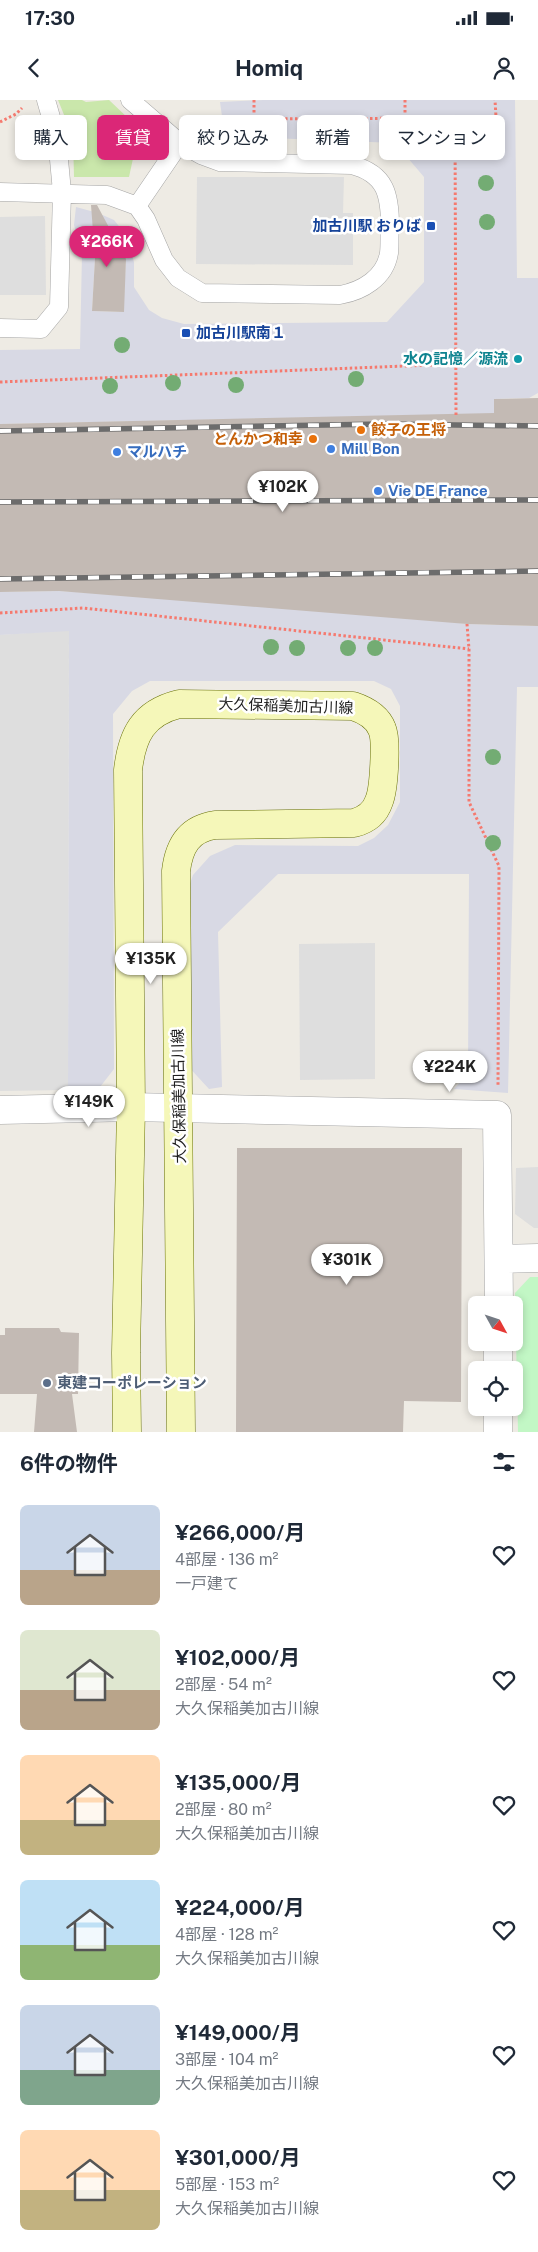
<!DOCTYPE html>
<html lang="ja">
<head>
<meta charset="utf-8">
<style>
  body { margin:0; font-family:"Public Sans","Noto Sans JP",sans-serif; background:#f2f2f3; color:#1f2937; height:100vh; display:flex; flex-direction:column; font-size:19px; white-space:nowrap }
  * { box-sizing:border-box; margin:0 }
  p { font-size:16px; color:#747a83 }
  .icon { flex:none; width:28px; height:28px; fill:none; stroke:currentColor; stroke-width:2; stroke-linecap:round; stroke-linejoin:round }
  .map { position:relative; height:1332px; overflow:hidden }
  .drawer { display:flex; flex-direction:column; background:#fff; flex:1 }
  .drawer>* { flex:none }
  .guide { position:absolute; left:15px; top:15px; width:509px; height:45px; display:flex; gap:10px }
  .needle { width:32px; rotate:130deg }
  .buttons { position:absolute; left:468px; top:1196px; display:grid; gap:10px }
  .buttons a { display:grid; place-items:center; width:55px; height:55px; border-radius:8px; background:#fff; box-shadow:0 2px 8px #0003; font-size:25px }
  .price { position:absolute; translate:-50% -42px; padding:0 11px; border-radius:18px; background:#fff; color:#222; font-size:16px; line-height:32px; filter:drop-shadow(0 1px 2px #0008) }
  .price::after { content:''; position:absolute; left:50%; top:30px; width:15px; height:11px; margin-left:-8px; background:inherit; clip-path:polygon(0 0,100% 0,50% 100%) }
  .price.selected { background:#db2777; color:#fff }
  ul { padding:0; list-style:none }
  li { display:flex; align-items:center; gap:15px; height:125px; padding:0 20px }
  li span { display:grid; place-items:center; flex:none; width:140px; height:100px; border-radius:8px; color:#555 }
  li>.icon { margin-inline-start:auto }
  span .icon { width:60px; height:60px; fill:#fffc; stroke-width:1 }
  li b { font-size:21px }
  h2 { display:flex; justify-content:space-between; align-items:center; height:60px; padding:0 20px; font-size:21px }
  .chip { padding:0 18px; border-radius:8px; background:#fff; box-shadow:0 2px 8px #0003; font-size:18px; line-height:45px }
  .chip.selected { background:#db2777; color:#fff }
  .status { display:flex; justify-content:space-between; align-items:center; height:35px; padding:0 25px; background:#fff; direction:ltr }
  .status svg { height:14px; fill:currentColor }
  header { display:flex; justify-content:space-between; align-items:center; height:65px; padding:0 20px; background:#fff; font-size:22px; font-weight:700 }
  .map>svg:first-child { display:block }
  .grass { fill:#cae7ab }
  .park { fill:#c2f7c5 }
  .parking { fill:#dedede }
  .plaza { fill:#d8d9e4; fill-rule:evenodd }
  .building { fill:#c3bab4 }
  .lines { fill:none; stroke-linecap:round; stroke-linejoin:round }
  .service-casing { stroke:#a5a5a5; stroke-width:19 }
  .minor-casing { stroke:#a5a5a5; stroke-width:29 }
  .secondary-casing { stroke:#687108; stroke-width:29 }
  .path { stroke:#f57a6f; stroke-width:3; stroke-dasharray:2.5 2.5; stroke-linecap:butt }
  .service { stroke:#fff; stroke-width:18 }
  .minor { stroke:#fff; stroke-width:28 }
  .secondary { stroke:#f5f7b9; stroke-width:28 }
  .rail-casing { stroke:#6c6c6c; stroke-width:5.5 }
  .rail { stroke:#fff; stroke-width:4; stroke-dasharray:11; stroke-linecap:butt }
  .tree { fill:#73ac73 }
  .transit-dot { fill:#1a4fb4; stroke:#fff; stroke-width:2 }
  .culture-dot { fill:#0f9aa8; stroke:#fff; stroke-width:2 }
  .food-dot { fill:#e8710a; stroke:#fff; stroke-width:2 }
  .shop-dot { fill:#3f7fe0; stroke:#fff; stroke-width:2 }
  .service-dot { fill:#5c6f8a; stroke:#fff; stroke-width:2 }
  .labels { text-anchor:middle; stroke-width:5; stroke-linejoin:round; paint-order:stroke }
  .transit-label { font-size:15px; font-weight:bold; fill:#164399; stroke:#fff; text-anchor:end }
  .culture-label { font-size:15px; font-weight:bold; fill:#0d838f; stroke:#fff; text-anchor:end }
  .food-label { font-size:15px; font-weight:bold; fill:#c56008; stroke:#fff; text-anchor:start }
  .shop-label { font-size:15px; font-weight:bold; fill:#366cbe; stroke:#fff; text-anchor:start }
  .street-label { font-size:15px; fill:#1e1e1e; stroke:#fff }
  .service-label { font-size:15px; font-weight:bold; fill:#4e5e75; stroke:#fff; text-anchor:start }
</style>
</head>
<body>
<div class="status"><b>17:30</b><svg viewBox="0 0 49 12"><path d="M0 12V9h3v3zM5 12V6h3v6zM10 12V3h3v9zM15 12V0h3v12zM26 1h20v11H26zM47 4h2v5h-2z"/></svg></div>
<header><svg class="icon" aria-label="back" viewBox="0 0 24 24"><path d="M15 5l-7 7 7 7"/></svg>Homiq<svg class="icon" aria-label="person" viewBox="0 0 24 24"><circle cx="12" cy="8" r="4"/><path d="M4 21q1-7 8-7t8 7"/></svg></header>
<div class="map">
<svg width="538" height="1332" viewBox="0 0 538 1332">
  <rect width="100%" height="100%" fill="#eeebe4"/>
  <path class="grass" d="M58,0h24l4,2 23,-2 41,39 -16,15 -5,23h-55l-1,-40z"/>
  <path class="park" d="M530,1177h8v155h-20l-3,-139z"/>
  <path class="parking" d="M197,77h147l-1,36h10v52l-157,-1z
    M45,116l1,79h-46v-78z
    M69,530l-1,460 -68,1v-456z
    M375,843v136l-75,1 -1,-136z
    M538,1067v61h-4l-19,-14 1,-46z"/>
  <path class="plaza" d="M263,0h252l2,178h21v115l-9,5 -35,1v12l44,2 -538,11v-74l80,-1 2,-95 -8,-29 2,-18 22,6 16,7 12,15 8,27v25l15,23 13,8 22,6 203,-2 37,-40v-105l-29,-34 -125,-5h-45l-5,-36zM93,130l33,29 -3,53 -31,-1 3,-53z
    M59,491l277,16 131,17 71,2v61h-21l-9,406 -54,-4 14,-15 1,-200h-191l-60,58 4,155 -13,2 -23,-25 1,-172 6,-17 17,-19 25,-11 123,1 16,-8 14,-13 12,-23v-96l-9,-17 -17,-8h-224l-18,10 -19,23 1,355 -14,18 -32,3 1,-459 -69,4v-43z"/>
  <path class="building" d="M91,105h6l29,54 -2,53 -32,-1 3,-53z
    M538,298v228l-71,-2 -408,-33 -59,1v-168l494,-11v-14z
    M237,1048h225l-1,254 -57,-1 -1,31h-167z
    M5,1228h54l2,4 18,1 -1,61h-6l5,38h-43l3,-38h-37v-59h5z"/>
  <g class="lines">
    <defs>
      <path id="service" d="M0,92l107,3 30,11 9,13 18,41 14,18 24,15 138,2c22,-4 45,-17 49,-42 1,-8 0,-18 1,-27 0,-31 -4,-52 -38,-61l-132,-3 -19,-7 -21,-12 -50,-43
        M137,106l43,-63
        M0,228l41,1 18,-22 3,-115 -5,-54 -11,-38"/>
      <path id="minor" d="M0,1010l131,-3 366,8 2,190
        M499,1159l39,-1
        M498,1270v-28
        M498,1332v-24"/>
      <path id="secondary" d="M127,1332l-1,-79 5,-246 -3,-337c4,-35 15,-57 51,-66l174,2c12,4 24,10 29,23 5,11 2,60 -3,72 -4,12 -13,19 -25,22l-139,2c-26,4 -36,20 -39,46l5,561"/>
    </defs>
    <use href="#service" class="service-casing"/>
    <use href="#minor" class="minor-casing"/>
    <use href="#secondary" class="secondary-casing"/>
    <path class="path" d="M254,0v19l201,-1
      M405,0v18
      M0,22l16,-8 6,-6
      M0,282l456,-18
      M456,315l-1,-297 41,-1 -1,-17
      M0,513l83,-5 386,41
      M467,524l2,25v153l30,64 -1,219"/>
    <use href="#service" class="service"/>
    <use href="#minor" class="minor"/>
    <use href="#secondary" class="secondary"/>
    <defs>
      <path id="rail" d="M0,331l383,-7 155,2
        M0,402l538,-2
        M0,479l538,-8"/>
    </defs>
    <use href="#rail" class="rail-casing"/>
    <use href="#rail" class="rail"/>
  </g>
  <g class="tree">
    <circle cx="485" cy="44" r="8"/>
    <circle cx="486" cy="83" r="8"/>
    <circle cx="487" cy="122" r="8"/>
    <circle cx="122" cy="245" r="8"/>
    <circle cx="356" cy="279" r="8"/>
    <circle cx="173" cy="283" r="8"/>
    <circle cx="236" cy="285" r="8"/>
    <circle cx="110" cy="286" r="8"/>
    <circle cx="271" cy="547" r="8"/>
    <circle cx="297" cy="548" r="8"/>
    <circle cx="348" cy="548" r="8"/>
    <circle cx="375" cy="548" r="8"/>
    <circle cx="493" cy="657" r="8"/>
    <circle cx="493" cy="743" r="8"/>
  </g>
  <g class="transit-dot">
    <rect x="426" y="121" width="10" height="10" rx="2.5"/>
    <rect x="181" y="228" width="10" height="10" rx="2.5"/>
  </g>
  <circle class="culture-dot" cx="518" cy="259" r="5"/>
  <g class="food-dot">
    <circle cx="361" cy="330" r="5"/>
    <circle cx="313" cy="339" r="5"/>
  </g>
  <g class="shop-dot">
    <circle cx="331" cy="349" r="5"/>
    <circle cx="117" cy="352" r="5"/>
    <circle cx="378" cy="391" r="5"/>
  </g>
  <circle class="service-dot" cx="47" cy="1283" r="5"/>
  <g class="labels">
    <g class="transit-label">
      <text x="421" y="131">加古川駅 おりば</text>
      <text x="196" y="238" text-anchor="start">加古川駅南１</text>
    </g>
    <g class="culture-label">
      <text x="508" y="264">水の記憶／源流</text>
    </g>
    <g class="food-label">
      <text x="371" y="335">餃子の王将</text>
      <text x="303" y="344" text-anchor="end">とんかつ和幸</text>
    </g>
    <g class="shop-label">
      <text x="341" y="354">Mill Bon</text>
      <text x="127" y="357">マルハチ</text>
      <text x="388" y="396">Vie DE France</text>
    </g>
    <g class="street-label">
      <text transform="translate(286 606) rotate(2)" y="5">大久保稲美加古川線</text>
      <text transform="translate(179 996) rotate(-91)" y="5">大久保稲美加古川線</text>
    </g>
    <g class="service-label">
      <text x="57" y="1288">東建コーポレーション</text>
    </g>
  </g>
</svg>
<div class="buttons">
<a><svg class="needle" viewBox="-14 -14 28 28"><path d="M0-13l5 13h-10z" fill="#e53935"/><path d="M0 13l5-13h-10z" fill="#747a83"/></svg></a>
<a><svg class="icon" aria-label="locate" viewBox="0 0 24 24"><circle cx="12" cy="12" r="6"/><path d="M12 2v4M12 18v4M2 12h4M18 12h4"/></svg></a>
</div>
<b class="price selected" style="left:107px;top:168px">¥266K</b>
<b class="price" style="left:283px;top:413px">¥102K</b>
<b class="price" style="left:151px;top:885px">¥135K</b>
<b class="price" style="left:450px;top:993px">¥224K</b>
<b class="price" style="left:89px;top:1028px">¥149K</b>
<b class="price" style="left:347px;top:1186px">¥301K</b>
<div class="guide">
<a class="chip">購入</a>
<a class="chip selected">賃貸</a>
<a class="chip">絞り込み</a>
<a class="chip">新着</a>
<a class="chip">マンション</a>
</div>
</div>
<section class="drawer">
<h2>6件の物件<svg class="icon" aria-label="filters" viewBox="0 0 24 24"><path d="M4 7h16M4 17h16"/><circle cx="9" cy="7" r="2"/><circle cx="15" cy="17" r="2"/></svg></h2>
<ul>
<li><span style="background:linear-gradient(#c9d6e8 65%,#b9a48a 0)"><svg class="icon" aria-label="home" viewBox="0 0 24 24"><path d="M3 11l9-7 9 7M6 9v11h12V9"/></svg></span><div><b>¥266,000/月</b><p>4部屋 · 136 m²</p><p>一戸建て</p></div><svg class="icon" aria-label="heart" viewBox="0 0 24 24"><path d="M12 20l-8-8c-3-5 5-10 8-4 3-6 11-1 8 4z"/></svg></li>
<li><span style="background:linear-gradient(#dfe7d0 60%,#b9a48a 0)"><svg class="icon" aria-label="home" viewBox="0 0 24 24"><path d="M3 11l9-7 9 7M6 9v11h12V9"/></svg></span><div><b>¥102,000/月</b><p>2部屋 · 54 m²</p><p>大久保稲美加古川線</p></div><svg class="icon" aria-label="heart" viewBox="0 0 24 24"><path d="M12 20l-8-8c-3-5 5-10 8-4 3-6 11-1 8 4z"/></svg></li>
<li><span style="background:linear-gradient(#ffd9b3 65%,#c2b280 0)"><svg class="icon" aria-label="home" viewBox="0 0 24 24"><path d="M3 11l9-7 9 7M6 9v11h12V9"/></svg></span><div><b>¥135,000/月</b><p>2部屋 · 80 m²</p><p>大久保稲美加古川線</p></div><svg class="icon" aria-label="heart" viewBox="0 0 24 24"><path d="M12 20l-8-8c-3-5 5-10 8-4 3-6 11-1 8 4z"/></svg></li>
<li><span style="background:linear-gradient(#bfe0f5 65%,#8fb573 0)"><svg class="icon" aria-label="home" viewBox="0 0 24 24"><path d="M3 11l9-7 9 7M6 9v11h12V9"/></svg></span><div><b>¥224,000/月</b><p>4部屋 · 128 m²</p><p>大久保稲美加古川線</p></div><svg class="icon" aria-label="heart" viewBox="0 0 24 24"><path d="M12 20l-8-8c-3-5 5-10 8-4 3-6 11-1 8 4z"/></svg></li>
<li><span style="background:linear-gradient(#c9d6e8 65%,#7fa58c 0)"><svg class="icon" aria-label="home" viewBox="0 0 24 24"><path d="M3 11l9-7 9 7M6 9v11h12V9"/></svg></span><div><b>¥149,000/月</b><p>3部屋 · 104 m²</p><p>大久保稲美加古川線</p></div><svg class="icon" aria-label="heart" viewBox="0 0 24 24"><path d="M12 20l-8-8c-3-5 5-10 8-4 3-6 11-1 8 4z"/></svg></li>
<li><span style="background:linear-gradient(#ffd9b3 60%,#c2b280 0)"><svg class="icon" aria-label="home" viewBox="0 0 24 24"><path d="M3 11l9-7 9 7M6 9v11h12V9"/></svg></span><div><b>¥301,000/月</b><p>5部屋 · 153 m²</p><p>大久保稲美加古川線</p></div><svg class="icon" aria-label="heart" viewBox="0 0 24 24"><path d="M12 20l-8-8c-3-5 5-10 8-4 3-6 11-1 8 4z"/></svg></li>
</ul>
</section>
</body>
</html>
